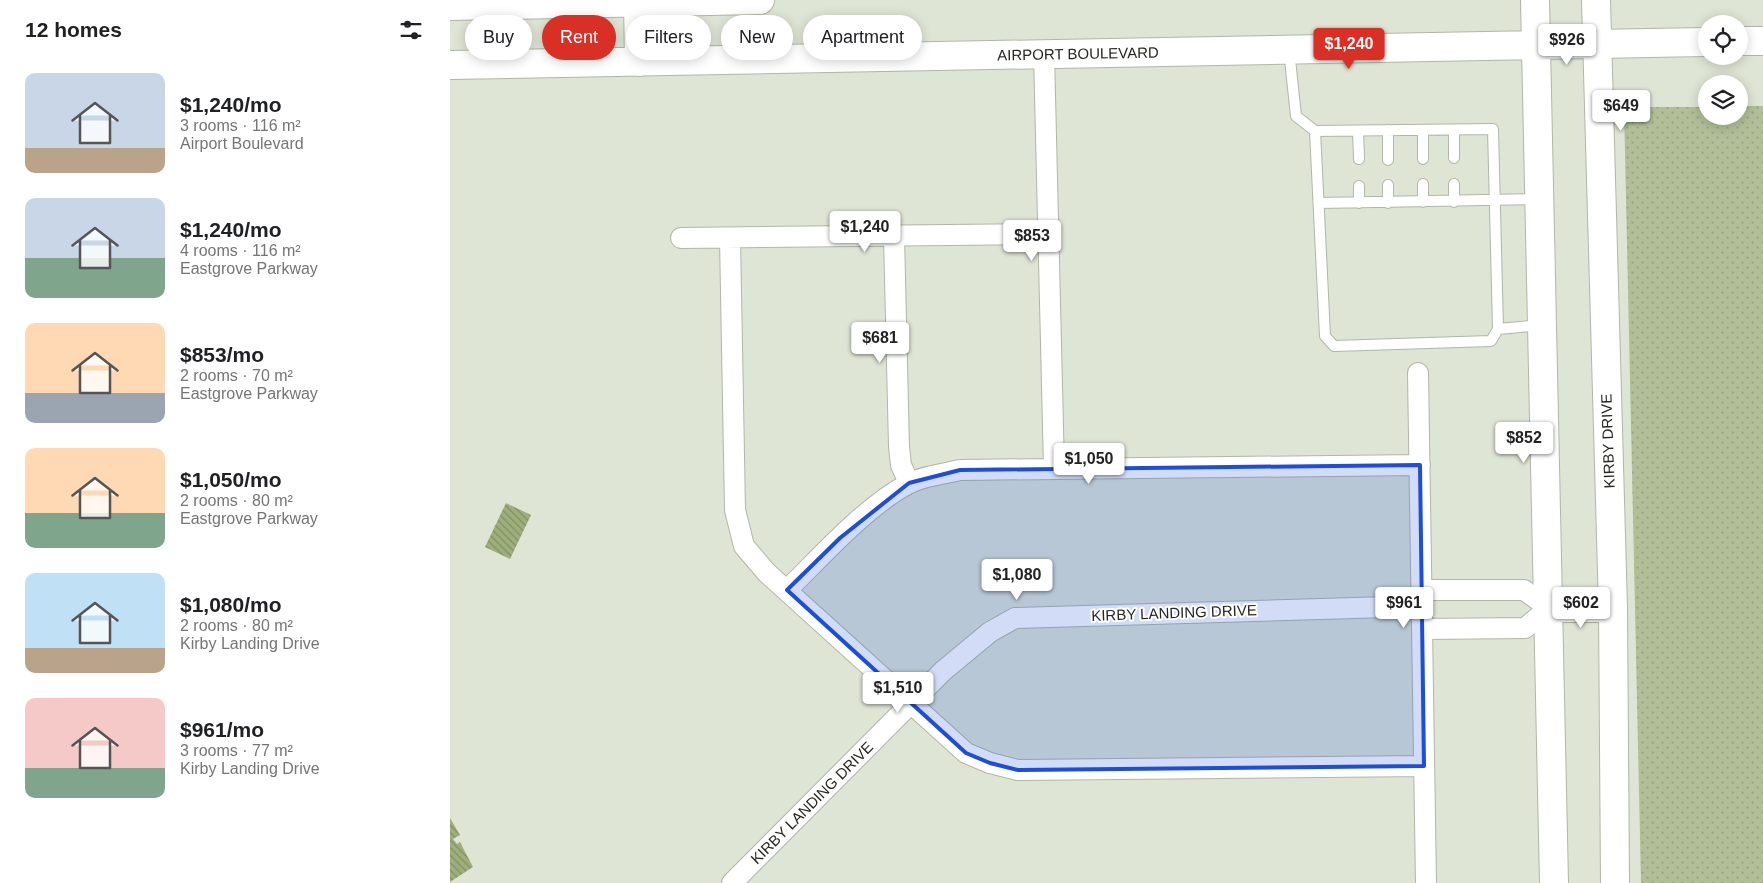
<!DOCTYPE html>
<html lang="en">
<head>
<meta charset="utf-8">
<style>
  body { margin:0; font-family:Helvetica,sans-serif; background:#f2f2f2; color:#202124; height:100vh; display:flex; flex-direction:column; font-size:19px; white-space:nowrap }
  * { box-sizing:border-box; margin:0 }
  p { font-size:16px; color:#757577 }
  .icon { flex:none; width:28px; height:28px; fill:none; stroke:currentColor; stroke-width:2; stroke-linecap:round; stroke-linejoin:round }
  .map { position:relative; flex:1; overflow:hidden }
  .panel { display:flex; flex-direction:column; background:#fff; width:450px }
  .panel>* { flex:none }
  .top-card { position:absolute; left:15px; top:15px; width:475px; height:45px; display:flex; gap:10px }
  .buttons { position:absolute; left:1248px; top:15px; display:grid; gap:10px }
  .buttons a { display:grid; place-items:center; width:50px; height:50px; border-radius:50%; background:#fff; box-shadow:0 2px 12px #0003; font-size:25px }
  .price { position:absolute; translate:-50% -42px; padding:0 11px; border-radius:5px; background:#fff; color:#222; font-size:16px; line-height:32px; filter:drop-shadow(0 1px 2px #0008) }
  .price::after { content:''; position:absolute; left:50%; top:30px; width:15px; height:11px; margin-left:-8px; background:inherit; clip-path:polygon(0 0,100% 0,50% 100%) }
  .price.current { background:#d93025; color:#fff }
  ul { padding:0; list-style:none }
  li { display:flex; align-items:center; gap:15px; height:125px; padding:0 25px }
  li span { display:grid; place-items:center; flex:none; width:140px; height:100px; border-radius:10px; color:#555 }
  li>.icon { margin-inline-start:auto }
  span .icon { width:60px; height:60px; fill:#fffc; stroke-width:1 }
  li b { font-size:21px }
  h2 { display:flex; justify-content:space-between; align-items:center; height:60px; padding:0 25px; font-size:21px }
  .chip { padding:0 18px; border-radius:22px; background:#fff; box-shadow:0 2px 12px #0003; font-size:18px; line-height:45px }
  .chip.current { background:#d93025; color:#fff }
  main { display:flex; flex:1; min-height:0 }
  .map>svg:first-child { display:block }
  .grass { fill:url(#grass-dots) }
  .building { fill:url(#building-back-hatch) }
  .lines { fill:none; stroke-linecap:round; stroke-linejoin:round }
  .lane-casing { stroke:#b1b7a7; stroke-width:12 }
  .street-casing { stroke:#b1b7a7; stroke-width:22 }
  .secondary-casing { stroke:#b1b7a7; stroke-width:30 }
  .lane { stroke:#fff; stroke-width:10 }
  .street { stroke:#fff; stroke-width:20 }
  .secondary { stroke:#fff; stroke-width:28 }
  .marked { fill:#1d4ed8; fill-opacity:0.2; stroke:#1d4ed8; stroke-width:4; stroke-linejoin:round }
  .labels { text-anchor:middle; stroke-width:4; stroke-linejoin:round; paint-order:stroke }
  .street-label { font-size:15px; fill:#252721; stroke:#fff }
</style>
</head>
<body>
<main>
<section class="panel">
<h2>12 homes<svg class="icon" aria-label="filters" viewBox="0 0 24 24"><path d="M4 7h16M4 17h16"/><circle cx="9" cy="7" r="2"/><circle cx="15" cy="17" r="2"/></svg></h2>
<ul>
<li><span style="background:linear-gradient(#c9d6e8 75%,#b9a48a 0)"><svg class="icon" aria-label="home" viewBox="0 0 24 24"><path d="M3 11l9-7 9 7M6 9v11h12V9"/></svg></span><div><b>$1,240/mo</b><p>3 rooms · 116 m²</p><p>Airport Boulevard</p></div></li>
<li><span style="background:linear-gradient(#c9d6e8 60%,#7fa58c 0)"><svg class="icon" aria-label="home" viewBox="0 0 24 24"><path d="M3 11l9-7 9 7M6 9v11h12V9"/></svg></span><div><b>$1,240/mo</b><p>4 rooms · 116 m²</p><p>Eastgrove Parkway</p></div></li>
<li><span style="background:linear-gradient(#ffd9b3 70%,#9aa5b1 0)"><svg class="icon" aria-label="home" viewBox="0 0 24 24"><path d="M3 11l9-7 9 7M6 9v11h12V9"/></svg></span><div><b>$853/mo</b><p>2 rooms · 70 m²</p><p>Eastgrove Parkway</p></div></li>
<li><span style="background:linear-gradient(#ffd9b3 65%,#7fa58c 0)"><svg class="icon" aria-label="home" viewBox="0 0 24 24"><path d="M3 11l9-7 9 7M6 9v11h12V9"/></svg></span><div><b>$1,050/mo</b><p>2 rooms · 80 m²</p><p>Eastgrove Parkway</p></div></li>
<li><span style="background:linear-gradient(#bfe0f5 75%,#b9a48a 0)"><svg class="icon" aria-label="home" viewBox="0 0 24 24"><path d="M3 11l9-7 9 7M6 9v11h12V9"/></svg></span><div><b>$1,080/mo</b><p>2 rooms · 80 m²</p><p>Kirby Landing Drive</p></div></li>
<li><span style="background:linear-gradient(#f6c9c9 70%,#7fa58c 0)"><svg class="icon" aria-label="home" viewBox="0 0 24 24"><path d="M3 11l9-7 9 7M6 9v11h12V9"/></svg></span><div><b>$961/mo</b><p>3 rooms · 77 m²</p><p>Kirby Landing Drive</p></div></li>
</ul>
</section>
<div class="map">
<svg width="1313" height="883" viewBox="0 0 1313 883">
  <defs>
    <pattern id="grass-dots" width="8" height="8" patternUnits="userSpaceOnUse" patternTransform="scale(1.25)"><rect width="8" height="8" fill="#b1be97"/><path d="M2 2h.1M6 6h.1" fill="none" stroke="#98a382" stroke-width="1.8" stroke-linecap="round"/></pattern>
    <pattern id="building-back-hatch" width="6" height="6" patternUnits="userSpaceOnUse" patternTransform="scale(1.25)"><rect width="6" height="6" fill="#9eaf7b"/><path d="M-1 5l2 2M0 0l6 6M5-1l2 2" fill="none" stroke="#818e64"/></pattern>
  </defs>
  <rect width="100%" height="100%" fill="#dfe5d5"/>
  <path class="grass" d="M1289,106h24v777h-122l-17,-776h82v9h33z"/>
  <path class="building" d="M56,503l25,12 -21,44 -25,-12z
    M0,818l10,17 -7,4 4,5 3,-2 13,25 -23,15z"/>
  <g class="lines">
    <defs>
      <path id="lane" d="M839,50l7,66 19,15 10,205 9,10 157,-5 7,-12 44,-4
        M938,130v30
        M973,130v29
        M1004,130v28
        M865,131l178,-2 5,200
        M908,131l1,28
        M973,184v18
        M1004,184v18
        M938,185v18
        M909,186v17
        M869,203l220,-4"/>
      <path id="street" d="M594,54l10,414
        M444,236l5,211 2,18 8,18
        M231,238l368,-4
        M280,238l5,272 9,36 23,27 199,180 24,10 28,7 406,-4
        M968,373l8,510
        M337,590c34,-33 79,-84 121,-106 14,-8 36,-10 52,-14l460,-5
        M972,629l103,-1 24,-20 -25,-18h-101
        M282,883l211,-212 47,-39 25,-14 407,-12"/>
      <path id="secondary" d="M1085,0l19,883
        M1146,0l17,608 2,275
        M188,2l1,60
        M0,6l310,-6
        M1289,41h24
        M0,65l1256,-23
        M1099,608h64"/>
    </defs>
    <use href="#lane" class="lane-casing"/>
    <use href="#street" class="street-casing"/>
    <use href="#secondary" class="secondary-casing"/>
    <use href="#lane" class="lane"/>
    <use href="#street" class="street"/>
    <use href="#secondary" class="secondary"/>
  </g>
  <path class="marked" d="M970,465l4,301 -406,4 -28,-7 -24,-10 -179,-163 53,-52 69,-55 51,-13z"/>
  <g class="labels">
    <g class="street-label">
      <text transform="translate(628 54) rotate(-1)" y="5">AIRPORT BOULEVARD</text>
      <text transform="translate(1158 441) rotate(-92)" y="5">KIRBY DRIVE</text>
      <text transform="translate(724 613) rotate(-2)" y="5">KIRBY LANDING DRIVE</text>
      <text transform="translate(362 803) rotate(-45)" y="5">KIRBY LANDING DRIVE</text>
    </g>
  </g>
</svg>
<div class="buttons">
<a><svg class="icon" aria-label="locate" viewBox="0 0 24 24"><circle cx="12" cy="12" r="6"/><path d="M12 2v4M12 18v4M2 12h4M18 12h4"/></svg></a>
<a><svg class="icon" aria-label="layers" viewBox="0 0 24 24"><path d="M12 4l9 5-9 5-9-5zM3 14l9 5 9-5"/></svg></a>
</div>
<b class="price" style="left:1117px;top:66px">$926</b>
<b class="price current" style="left:899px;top:70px">$1,240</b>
<b class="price" style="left:1171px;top:132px">$649</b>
<b class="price" style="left:415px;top:253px">$1,240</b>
<b class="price" style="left:582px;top:262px">$853</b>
<b class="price" style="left:430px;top:364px">$681</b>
<b class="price" style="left:1074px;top:464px">$852</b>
<b class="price" style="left:639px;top:485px">$1,050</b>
<b class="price" style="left:567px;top:601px">$1,080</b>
<b class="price" style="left:954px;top:629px">$961</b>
<b class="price" style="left:1131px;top:629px">$602</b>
<b class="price" style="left:448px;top:714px">$1,510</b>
<div class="top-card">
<a class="chip">Buy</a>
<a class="chip current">Rent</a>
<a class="chip">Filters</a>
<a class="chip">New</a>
<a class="chip">Apartment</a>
</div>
</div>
</main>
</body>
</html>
